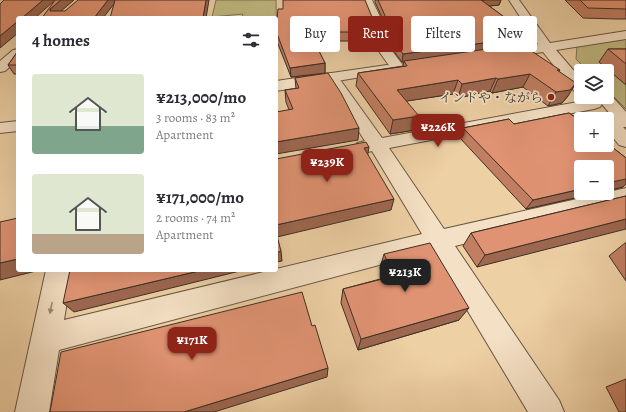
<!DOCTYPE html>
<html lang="en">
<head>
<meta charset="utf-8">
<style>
  body { margin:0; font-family:Alegreya,"Noto Serif JP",serif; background:#f7f7f7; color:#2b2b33; height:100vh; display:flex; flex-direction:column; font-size:15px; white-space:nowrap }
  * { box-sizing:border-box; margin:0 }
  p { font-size:13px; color:#7c7c81 }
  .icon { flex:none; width:22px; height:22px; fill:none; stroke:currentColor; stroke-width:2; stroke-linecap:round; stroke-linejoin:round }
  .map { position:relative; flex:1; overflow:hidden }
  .sheet { position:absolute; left:16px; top:16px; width:262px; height:256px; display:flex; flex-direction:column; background:#fff; border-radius:4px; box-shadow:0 4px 16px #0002 }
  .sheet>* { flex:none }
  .banner { position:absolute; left:290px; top:16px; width:276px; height:36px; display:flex; gap:8px }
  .controls { position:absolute; left:574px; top:64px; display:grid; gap:8px }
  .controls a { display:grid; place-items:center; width:40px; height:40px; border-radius:4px; background:#fff; box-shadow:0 4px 16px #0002; font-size:20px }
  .price { position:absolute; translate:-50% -34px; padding:0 9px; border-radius:8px; background:#8f2418; color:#fff; font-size:13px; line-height:26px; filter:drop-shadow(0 1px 2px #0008) }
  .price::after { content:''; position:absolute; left:50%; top:24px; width:12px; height:9px; margin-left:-6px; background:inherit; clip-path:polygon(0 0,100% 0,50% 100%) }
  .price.selected { background:#222; color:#fff }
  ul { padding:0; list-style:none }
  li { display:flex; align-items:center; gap:12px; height:100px; padding:0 16px }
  li span { display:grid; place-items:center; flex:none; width:112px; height:80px; border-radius:4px; color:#555 }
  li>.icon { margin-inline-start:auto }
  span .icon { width:48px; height:48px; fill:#fffc; stroke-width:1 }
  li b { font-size:17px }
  h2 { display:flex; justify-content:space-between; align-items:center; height:48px; padding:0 16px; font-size:17px }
  .chip { padding:0 14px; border-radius:4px; background:#fff; box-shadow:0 4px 16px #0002; font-size:14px; line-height:36px }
  .chip.selected { background:#8f2418; color:#fff }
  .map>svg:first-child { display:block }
  .green { fill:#c1b981; stroke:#807453 }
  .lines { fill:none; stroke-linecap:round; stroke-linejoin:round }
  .minor-casing { stroke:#6a5745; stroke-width:2 }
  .tertiary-casing { stroke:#6a5745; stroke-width:2 }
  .minor { fill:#f4e0c4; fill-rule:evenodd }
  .tertiary { fill:#f4e0c4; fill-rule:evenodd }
  .wall { fill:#c17e62; stroke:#3e2f25 }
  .shaded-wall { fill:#9d6750; stroke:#3e2f25 }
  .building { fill:#e09372; stroke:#3e2f25 }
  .oneway { fill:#998874 }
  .poi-dot { fill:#8f2418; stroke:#f4e0c4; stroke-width:1.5 }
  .labels { text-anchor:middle; stroke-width:3.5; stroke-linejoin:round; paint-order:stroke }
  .far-poi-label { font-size:13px; fill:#3e2f25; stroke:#f4e0c4; text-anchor:end }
</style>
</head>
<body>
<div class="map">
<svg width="626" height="412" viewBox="0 0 626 412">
  <rect width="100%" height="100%" fill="#eed0a5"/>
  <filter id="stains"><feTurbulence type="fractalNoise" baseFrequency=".005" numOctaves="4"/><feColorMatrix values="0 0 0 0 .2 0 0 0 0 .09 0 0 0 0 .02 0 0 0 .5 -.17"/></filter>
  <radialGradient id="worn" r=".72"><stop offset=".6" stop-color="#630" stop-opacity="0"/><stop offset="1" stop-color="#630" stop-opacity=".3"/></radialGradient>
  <path class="green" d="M216,0h60l1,52h-1v-34h-34l1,-4 -31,3z
    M626,39v70l-19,-19v-19h-19l-12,-12 1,-13z"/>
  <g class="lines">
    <defs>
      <path id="minor" d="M362,0h10l12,25 2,18 19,25 -2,3 -5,1 -5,-1 -20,-28 -1,-18z
        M18,49v11l-13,11 -5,1v-11l13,-11z
        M331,73l5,1 46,64 212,-39 6,2 2,3 -2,3 -6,2 -205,39 55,81 182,-41v16l-171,42 104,154 5,12h-36l-96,-161 -373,99 -10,62h-34l31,-142h26l-8,50 358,-86 -50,-83 -8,2 -7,-2 -2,-4 2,-4 8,-2 -41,-64 2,-3z"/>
      <path id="tertiary" d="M509,0h10l31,43 76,-12v8l-70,11 25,29v15l-6,-2 -32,-40 -42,6 -5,-1 -2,-3 2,-3 42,-7z
        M387,65l5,1 2,3 -2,3 -116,19v-10z
        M607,93l3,1 16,18v15h-3l3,3v17l-7,-2 -12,-15v-11h-9l3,-4h10l-15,-18h11z
        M18,121v10l-18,2v-10z"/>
    </defs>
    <use href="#minor" class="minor-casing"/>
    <use href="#tertiary" class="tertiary-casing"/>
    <use href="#minor" class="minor"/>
    <use href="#tertiary" class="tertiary"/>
  </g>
  <path class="wall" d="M375,0h126l-2,5 -10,1 33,24 -3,7 -17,2 3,1 -3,7 58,23 -1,2 9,24 -6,7 -14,3 -25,-19 -31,6 -2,-2 -32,7 -5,-4 -47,7 9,29 -25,4 -34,-48 2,-13 45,-7 1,-5 -2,1 -15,-20 -2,-18 -10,-22z
    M565,0h61v19h-9l-34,-1z
    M283,9l89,23 -1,9h-39v4l-13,7 6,11v10l-34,4 -15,-38v-13z
    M608,49h18v36l-27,-23z
    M18,51v23h-4l-6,-9z
    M295,78l63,62 -69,-30 -3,-8 -1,-12 11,-1z
    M569,113l12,8v24h26v-2l19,15v26l-3,3 -16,4v-24h-26v26h16l-71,16 -67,-72 4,-9 46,-9 5,5z
    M626,196l-149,71 -14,-21 8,-13z
    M625,243h1v38l-17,-25z
    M384,254l75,66 -101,30 -17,-47 2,-14 41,-11 -4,-10z
    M626,379v33h-7l-13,-25z"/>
  <path class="shaded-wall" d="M43,0h12l-20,18h-13z
    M61,0h13l-20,17 -4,-6v-2z
    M108,0h9l-14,18h-9z
    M206,0h3l-3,18h-3z
    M481,0h20l-2,5 -20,2z
    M18,21v12l-18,15v-12z
    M332,35v10l-16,9v-9z
    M505,40l-3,7 -100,15 1,-8z
    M325,63v10l-34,4 -1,-9z
    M530,74l-7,13 -31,6 6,-14z
    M496,78l-6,13 -32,7 4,-14z
    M458,80l-5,14 -59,9 3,-13z
    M576,83l-8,13 -6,7 -14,3 8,-14z
    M419,116l-4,14 -25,4 3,-14z
    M359,128l-1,12 -82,14v-12z
    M369,147l-2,12 -3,-11z
    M626,176v8l-3,3 -16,4v-8z
    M581,189v4h16l-71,16 7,-9z
    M394,199l-3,11 -114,27 -1,-12z
    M626,219v10l-149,38 8,-12z
    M281,251l1,10 -6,1v-9z
    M18,259v11h22l-40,10v-17z
    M203,270h41l-170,42 -11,-9z
    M469,308l-10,12 -101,30 3,-11z
    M328,368l-1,9 -113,35h-30z"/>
  <path class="building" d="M4,0h39l-21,18h-4v3l-18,15v-32z
    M55,0h6l-11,9v2h15l13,-11h30l-14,18h-52z
    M115,0h91l-3,18h-93z
    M283,0h82l7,17v15h-41l1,3 -16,10 9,18 -35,5 -14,-37 2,-22h5z
    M378,0h107h-4l41,30 -28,3 11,7 -102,14 -14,-19 -3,-17z
    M580,0h46v9l-38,-1z
    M521,44l39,26h-3l19,13 -6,7 -14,2 -26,-18 -32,5 -2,-1 -34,6 -4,-4 -61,10 22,26 -26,4 -35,-47 49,-7 -3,-5z
    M608,49h18v15z
    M18,51v14h-10z
    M328,73l13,20 18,35 -83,14v-30l17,-3 -8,-19 14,-2 -4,-10z
    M569,113l12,8v24h26v-2l19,15v21l-19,4v-16h-26v22l-48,11 -70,-72 46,-9 5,5z
    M366,142l3,5 -5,1 30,51 -118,26v-66z
    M626,196v23l-141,36 -14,-22z
    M18,218v41l-18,4v-41z
    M276,232l5,19 -5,2z
    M430,243l39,65 -108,31 -18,-50 51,-13 -10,-22z
    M70,270h133l-140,33z
    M302,292l10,34 3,-1 13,43 -144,44h-134l11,-60z"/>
  <defs><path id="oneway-solid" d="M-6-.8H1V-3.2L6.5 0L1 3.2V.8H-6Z"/></defs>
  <use class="oneway" href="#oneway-solid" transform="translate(51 308) rotate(101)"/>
  <circle class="poi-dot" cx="551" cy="97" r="4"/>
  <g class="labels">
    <g class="far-poi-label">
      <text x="543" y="102">インドや・ながら</text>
    </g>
  </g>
  <rect width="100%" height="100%" filter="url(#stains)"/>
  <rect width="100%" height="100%" fill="url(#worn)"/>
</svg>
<div class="controls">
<a><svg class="icon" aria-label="layers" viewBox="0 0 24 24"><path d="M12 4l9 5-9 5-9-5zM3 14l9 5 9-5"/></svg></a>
<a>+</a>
<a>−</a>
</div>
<b class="price" style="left:438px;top:148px">¥226K</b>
<b class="price" style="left:327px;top:183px">¥239K</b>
<b class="price selected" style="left:405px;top:293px">¥213K</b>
<b class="price" style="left:192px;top:361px">¥171K</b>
<div class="banner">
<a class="chip">Buy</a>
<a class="chip selected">Rent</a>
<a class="chip">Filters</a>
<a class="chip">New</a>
</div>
<section class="sheet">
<h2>4 homes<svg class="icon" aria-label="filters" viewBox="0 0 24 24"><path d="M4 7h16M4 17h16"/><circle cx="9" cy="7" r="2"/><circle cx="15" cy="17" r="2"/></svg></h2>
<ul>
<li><span style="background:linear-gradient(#dfe7d0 65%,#7fa58c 0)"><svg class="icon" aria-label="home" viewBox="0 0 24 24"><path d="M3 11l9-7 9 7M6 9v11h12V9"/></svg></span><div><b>¥213,000/mo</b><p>3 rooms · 83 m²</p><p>Apartment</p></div></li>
<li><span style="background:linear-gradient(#dfe7d0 75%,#b9a48a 0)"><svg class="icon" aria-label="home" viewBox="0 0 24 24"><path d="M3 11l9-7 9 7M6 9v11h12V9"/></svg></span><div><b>¥171,000/mo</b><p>2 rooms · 74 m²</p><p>Apartment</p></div></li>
</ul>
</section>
</div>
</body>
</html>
